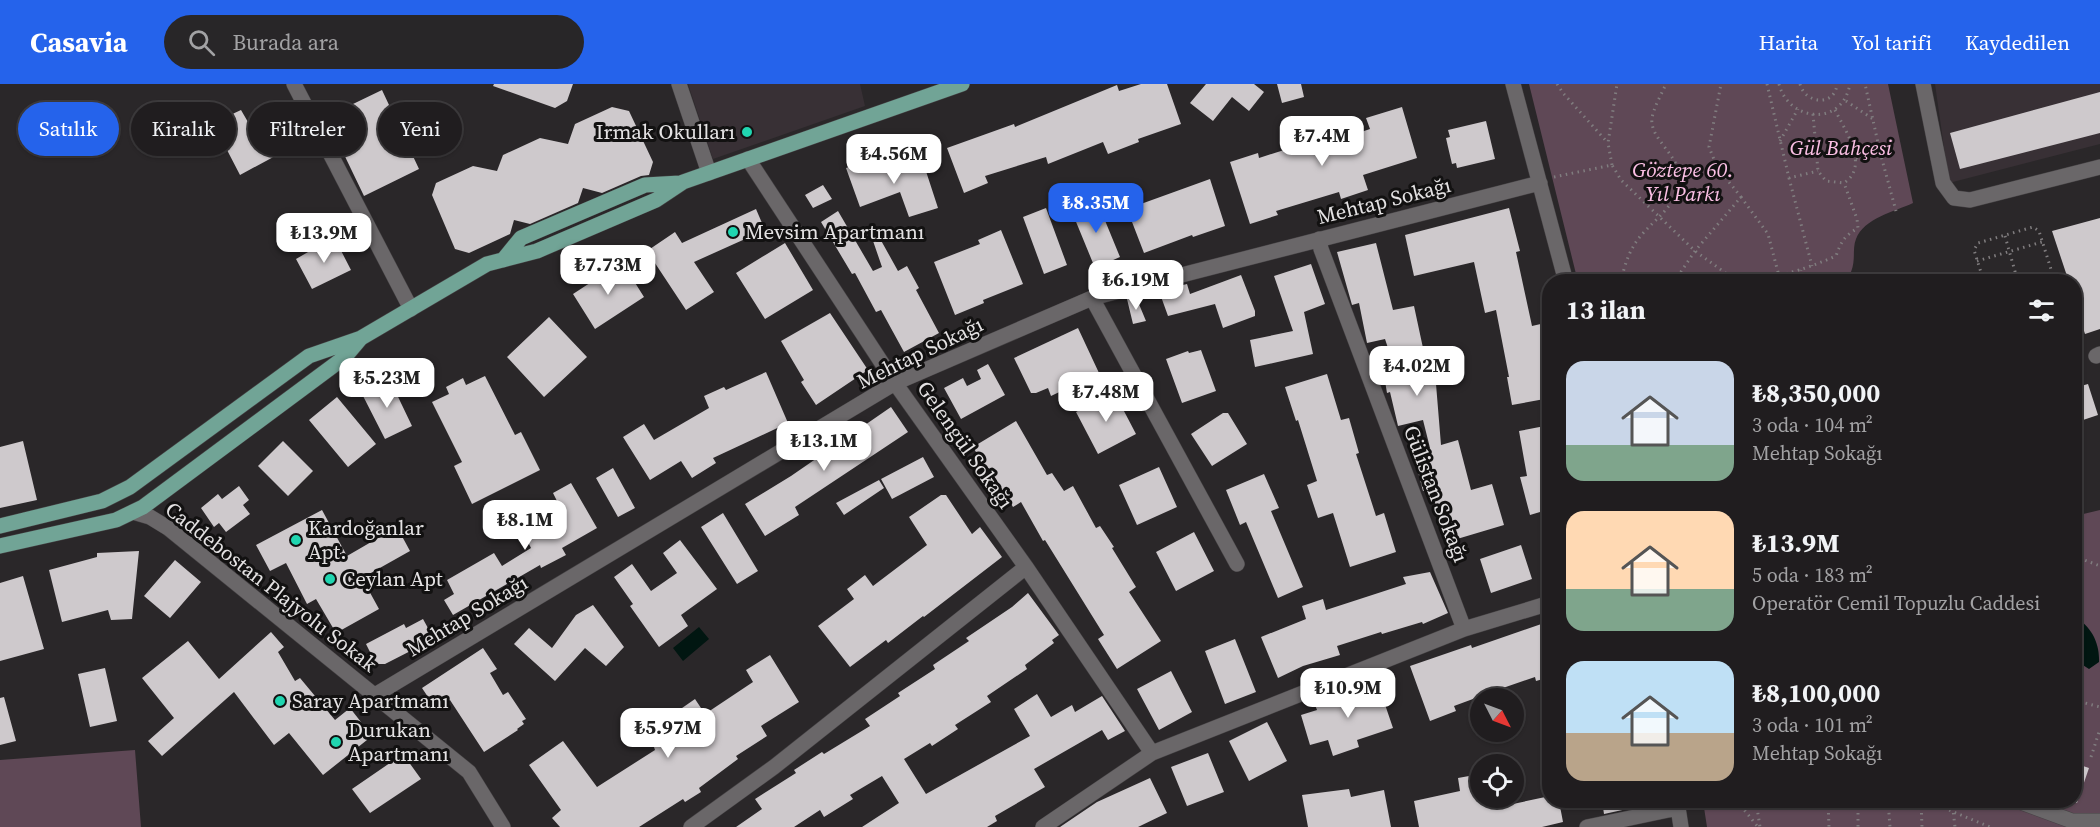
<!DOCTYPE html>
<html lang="tr">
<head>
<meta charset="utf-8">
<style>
  body { margin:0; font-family:"Source Serif 4",serif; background:#282628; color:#f1f3f6; height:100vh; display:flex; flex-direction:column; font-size:22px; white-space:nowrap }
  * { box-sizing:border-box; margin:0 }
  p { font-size:20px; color:#a2a2a4 }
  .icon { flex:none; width:33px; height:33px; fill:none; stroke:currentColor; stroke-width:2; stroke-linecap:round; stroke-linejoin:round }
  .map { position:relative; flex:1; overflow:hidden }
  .side { position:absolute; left:1542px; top:190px; width:540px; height:534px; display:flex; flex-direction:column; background:#201d1f; border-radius:24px; box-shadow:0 2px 4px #0004,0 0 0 2px #3d3b3d }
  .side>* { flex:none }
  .banner { position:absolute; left:18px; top:18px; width:570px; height:54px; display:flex; gap:12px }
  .needle { width:39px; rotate:132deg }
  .controls { position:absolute; left:1470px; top:604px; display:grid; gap:12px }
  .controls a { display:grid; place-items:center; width:54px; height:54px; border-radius:50%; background:#201d1f; box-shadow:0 2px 4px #0004,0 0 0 2px #3d3b3d; font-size:30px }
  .price { position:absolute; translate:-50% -51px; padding:0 14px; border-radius:12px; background:#fff; color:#222; font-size:20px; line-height:39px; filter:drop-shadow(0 2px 3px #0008) }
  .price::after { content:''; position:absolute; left:50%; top:36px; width:18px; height:14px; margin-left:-9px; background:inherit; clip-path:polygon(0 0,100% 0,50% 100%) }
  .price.selected { background:#2563eb; color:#fff }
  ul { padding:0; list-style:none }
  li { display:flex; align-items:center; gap:18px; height:150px; padding:0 24px }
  li span { display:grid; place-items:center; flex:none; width:168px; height:120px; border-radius:18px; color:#555 }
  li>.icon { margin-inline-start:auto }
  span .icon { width:72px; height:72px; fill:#fffc; stroke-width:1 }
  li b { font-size:26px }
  h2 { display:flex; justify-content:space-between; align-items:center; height:72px; padding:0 24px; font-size:26px }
  .chip { padding:0 21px; border-radius:27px; background:#201d1f; box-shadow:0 2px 4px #0004,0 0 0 2px #3d3b3d; font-size:21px; line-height:54px }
  .chip.selected { background:#2563eb; color:#fff }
  header { display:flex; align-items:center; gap:36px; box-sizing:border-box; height:84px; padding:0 30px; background:#2563eb; color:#fff }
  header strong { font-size:28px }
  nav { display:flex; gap:33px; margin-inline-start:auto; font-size:21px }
  .search { width:420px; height:54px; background:#282628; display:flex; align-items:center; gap:15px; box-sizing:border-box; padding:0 21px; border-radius:33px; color:#a2a2a4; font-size:22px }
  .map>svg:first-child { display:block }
  .built { fill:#383035 }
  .green { fill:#5f4856 }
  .water { fill:#011611 }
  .building { fill:#cec9cc }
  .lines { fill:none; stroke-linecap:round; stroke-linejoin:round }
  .minor-casing { stroke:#454244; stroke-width:16 }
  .major-casing { stroke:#454244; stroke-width:16 }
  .path { stroke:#807d7f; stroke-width:3; stroke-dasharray:1.5 4.5; stroke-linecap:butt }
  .minor { stroke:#6a6769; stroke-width:15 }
  .major { stroke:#71a496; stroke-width:15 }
  .poi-dot { fill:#20d5b0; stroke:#121111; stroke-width:2 }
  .labels { text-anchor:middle; stroke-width:6; stroke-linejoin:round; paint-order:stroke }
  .poi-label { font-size:21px; fill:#e4e2e3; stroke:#121111; text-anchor:start }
  .park-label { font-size:21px; font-style:italic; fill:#fcc0e5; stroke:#121111 }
  .street-label { font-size:21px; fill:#e4e2e3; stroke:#121111 }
</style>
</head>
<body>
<header>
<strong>Casavia</strong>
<div class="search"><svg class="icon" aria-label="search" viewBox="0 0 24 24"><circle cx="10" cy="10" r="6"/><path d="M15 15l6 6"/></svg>Burada ara</div>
<nav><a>Harita</a><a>Yol tarifi</a><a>Kaydedilen</a></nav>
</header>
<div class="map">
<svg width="2100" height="743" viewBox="0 0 2100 743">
  <rect width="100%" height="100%" fill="#2a2729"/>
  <path class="built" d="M688,0h172l5,22 -152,53z
    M1935,0h165v60l-151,39z"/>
  <path class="green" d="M1529,0h359l25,119c-19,9 -49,15 -57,36 -4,10 0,21 -5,33l-34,10h-239z
    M2100,426v317h-393l-4,-26h371l1,-285z
    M135,666l6,77h-141v-67z"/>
  <path class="water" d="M2075,533c16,9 25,26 24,45l-10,7 -14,-9z
    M699,543l10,12 -26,22 -10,-13z"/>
  <path class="building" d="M494,0h79l-6,17 -12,7 -62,-22z
    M1141,0h26l14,40 -43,15 1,3 -31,12 -5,-12 -55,22 -2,-7 -61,19 3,7 -24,10 -17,-45 67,-24 1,3 102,-42 2,6z
    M1206,0h48l10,8 -15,19 -17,-14 -19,24 -23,-18z
    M1277,0h24l3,13 -22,6z
    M382,6l37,79 -55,27 -38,-79z
    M2100,8v41l-140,36 -10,-36z
    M612,23l17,4 24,51 -4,13 -8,1 -39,17 -19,-5 -5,15 -48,21 -16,-4 -4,14 -41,19 -14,-4 -23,-54 4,-12 37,-17 24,5 6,-16 37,-17 28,6 7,-20z
    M1402,23l15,51 -54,17 5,15 -27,9 -2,-7 -63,19 2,4 -28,9 -20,-62 28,-9 1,5 47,-15 2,7 62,-21 -4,-11z
    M241,26l11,19 22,-11 16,30 -50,27 -27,-52z
    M1486,37l9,38 -38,9 -1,-5 -4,1 -4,-17 -2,-9 4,-1 -2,-7z
    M876,73l6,15 40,-13 16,49 -29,9 -9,-25 -40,15 -14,-39z
    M1210,95l15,47 -32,11 -1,-2 -48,18 -17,-44z
    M823,101l9,14 -19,9 -8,-13z
    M1097,117l23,56 -25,11 -23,-56z
    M1046,124l21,57 -23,9 -21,-57z
    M1509,124l11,43 -4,1 16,74 13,-3 5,20v55l-38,7 -5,-28h2l-13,-67 -11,3 -11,-51 -60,14 -9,-41z
    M756,125l9,21 -71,32 20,30 -28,18 -39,-59 28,-19 7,11z
    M838,127l35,60 9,-4 -10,-29 6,-3 20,36 9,-5 12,22 -3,2 23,43 -35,19 -23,-42 -5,2 -21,-39 -3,1 -31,-52z
    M2100,134v111l-15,5 -11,-34v-18h-5l-17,-51z
    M1001,146l22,54 -40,16 1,3 -29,12 -21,-53 46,-18 -2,-4z
    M334,153l17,33 -39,19 -16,-30z
    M785,159l28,47 -48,29 -29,-46z
    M1376,159l17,67 21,-4 9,42 7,-1 6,37 5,61 17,-5 13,50 21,-6 12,41 -57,17 -16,-53 -8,2 -10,-39 17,-4 -7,-28 -25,6 -8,-34 -3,1 -6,-36 9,-3 -5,-15 -18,4 -8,-40 -7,2 -15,-53z
    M622,178l22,35 -49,32 -22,-35z
    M1311,180l14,40 -21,8 9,42 -58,13 -5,-27 43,-9 -19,-55z
    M1241,191l14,36v5l-32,12 -8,-24 -47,12 -9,-25 28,-7 3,10z
    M1136,213l10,24 -13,3 -6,-25z
    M830,229l38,57 -52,35 -15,-23 3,-2 -23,-39z
    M549,233l38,40 -43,40 -37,-40z
    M1078,244l21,45 -48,23 -3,-8 -12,5h-5l-17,-35z
    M1201,266l15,41 -34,12 -16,-44 22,-8 1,2z
    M988,280l17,31 -44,24 -17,-31 19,-10 4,8 14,-7 -4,-9z
    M766,288l22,51 -75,35 3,5 -24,15 -11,-17 -31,19 -27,-43 21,-13 10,16 55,-32 -5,-12 20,-9 2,3z
    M1327,290l14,46 8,-2 10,35 -3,1 20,62 8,-3 12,39 -46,15 -17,-54 -15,5 -11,-33 10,-4 -19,-61 -2,1 -11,-34z
    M485,292l30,59 6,-3 19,38 -68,34 -18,-38 8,-4 -30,-60 17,-8 -3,-7 17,-9 3,7z
    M389,294l23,48 -27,13 -24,-47z
    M2088,300l10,31 -24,8v-35z
    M1114,308l22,42 -38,20 -22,-42z
    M337,313l39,47 -28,23 -39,-47z
    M891,323l17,25 -113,75 4,8 -34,21 -20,-32 46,-28z
    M1223,329h5l19,31 -35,22 -21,-32z
    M1016,337l31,54 5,-2 12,18 9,-5 23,42 4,-2 14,21 -2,1 24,39 -7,5 32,49 -44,28 -19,-30 6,-4 -59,-95 -2,1 -22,-39 -8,5 -24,-39 -3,1 -13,-22z
    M1550,341v84l-20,6 -10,-38 7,-1 -8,-45z
    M23,357l14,59 -37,8v-61z
    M283,357l30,30 -25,25 -30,-30z
    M923,373l11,20 -42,22 -11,-20z
    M1159,383l18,40 -40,18 -18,-40z
    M613,384l22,40 -17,9 -22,-39z
    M1264,390l15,34 -8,3 32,76 -25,11 -32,-76 -6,3 -14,-35z
    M879,396l5,8 -40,27 -8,-12z
    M571,399l26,45 -35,20 4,7 -25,13 -1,-3 -87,50 -9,-15 10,-6 -7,-14 47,-27 8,13 29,-18 -11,-22 39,-21 -6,-12z
    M239,402l10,14 -6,5 7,9 -24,18 -7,-9 -5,4 -13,-19 17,-14 4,5z
    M941,411h5l26,39 8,-7 22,30 -78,60 -1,-1 -35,27 -2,-3 -36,27 -32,-41 36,-27 -7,-10 18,-14 8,11 54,-41 -18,-28z
    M322,426l25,46 50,-29 13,24 -48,27 17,31 -43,24 -20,-34 -9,5 -21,-41 -16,8 -14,-26z
    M723,429l35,58 -21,13 -36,-57z
    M1194,448l20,39 -38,20 -20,-39z
    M680,456l37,49 -36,26 7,11 -29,21 -29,-41 3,-2 -19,-27 18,-13 19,27 26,-18 -14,-20z
    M1521,461l11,34 -41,14 -11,-34z
    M139,467l-7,68 -21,1 -3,-10 -46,12 -13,-52 48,-13v-4z
    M175,476l26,22 -31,36 -26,-22z
    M1430,488l18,41 -25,11 -1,-2 -40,12 -1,-2 -44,14 3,9 -37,11 -25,12 -17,-41 45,-18 -4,-13 21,-7 3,11 80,-26 -3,-7z
    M23,492l21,73 -44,12v-78z
    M1028,509l31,42 -7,5 2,3 -29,22 2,4 -40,27 4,6 -36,23 3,4 -26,17 -2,-3 -26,16 22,35 104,-58 -16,-27 23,-15 14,23 21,-12 3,7 27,-16 23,35 -17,9 -6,-10 -68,39 11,18 -50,29 2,5 -10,6h-125l37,-24 -17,-27 -32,19 3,4 -29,18 -4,-7 -26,17h-58l26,-18 -7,-10 41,-26 -2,-3 28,-18 2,2 46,-28 -5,-7 35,-23 -2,-3 37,-24 -2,-4 36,-24 -3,-3 46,-31z
    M593,521l31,42 -18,19 -21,-18 -30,33 -41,-37 15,-16 23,20 24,-33z
    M423,535l11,20 -49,25h-9l-10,-20 38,-20 2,4z
    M1550,537v56l-14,4 -1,-4 -35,12 -46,17 2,5 -26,10 -20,-55 61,-21 1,3z
    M271,548l13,15 -6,5 17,29 5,-3 35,42 15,-12 22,28 -49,39 -34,-42 -15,12 -40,-53 -72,64 -14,-15 26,-23 -32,-40 46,-37 31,38z
    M1235,555l21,53 -31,12 -20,-53z
    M483,564l14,21 -7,4 13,22 5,-3 18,27 -4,2 2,3 -7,5 1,1 -34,22 -34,-52 -14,9 -14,-21z
    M770,571l29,47 -38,24 6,10 -31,20 2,3 -39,29 2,4 -16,10 -2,-3 -44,28h-79l-8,-9 9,-8 -32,-45 34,-24 34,46 58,-37 -1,-3 29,-16 -11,-16 23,-16 10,15 48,-32 -7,-12z
    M105,584l12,53 -27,6 -12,-53z
    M1171,587l21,41 -33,18 -22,-41z
    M1378,600l15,44 -36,12 2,7 -26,9 -5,-16 -18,5 -9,-30 16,-5 -3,-8z
    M4,613l12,44 -16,4v-47z
    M1267,638l20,39 -38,20 -20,-40z
    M1208,669l16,39 -37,14 -16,-39z
    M403,670l18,25 -51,34 -18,-24z
    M2074,679l15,5 -12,35h-3z
    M1480,690v24h12l2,10 56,-12v5h9l4,21 -21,5h-123l-5,-26 46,-10 -2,-13z
    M1150,694l17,35 -29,14h-78l37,-25z
    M1349,705l2,8 33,-7 7,37h-83l-6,-32z
    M1602,717h48v3l-46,10z"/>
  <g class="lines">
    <defs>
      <path id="minor" d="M294,0l117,225
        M679,0l30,89
        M1513,0l53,198
        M1923,0l20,99 11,15 16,2 130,-33
        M748,75l147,224 131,184 126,186
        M1319,155l2,10 143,380
        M1092,214l145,266
        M2096,272l4,-2
        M133,428l17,5 18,11 301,244 34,55
        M375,611l520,-312 197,-85 448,-115
        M1677,717l4,26
        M2018,717l54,20h28
        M691,743l83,-60 252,-200
        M1043,743l109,-74 312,-124 86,-26
        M1587,743l91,-19"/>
      <path id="major" d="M503,176l18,-22 124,-53 35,-2
        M0,442l102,-25 28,-14 179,-131 52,-18
        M0,462l116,-26 27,-13 202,-150 16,-19 126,-74 50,-13 119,-51 27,-18 279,-98"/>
    </defs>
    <use href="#minor" class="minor-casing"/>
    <use href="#major" class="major-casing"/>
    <path class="path" d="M1557,0l6,9 45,50
      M1767,0l22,94 29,-7
      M1779,0c9,37 63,44 71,0
      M1800,0c5,20 35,23 37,0
      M1846,17l27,18
      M1813,30l5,57 8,10 18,2c26,-17 1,-53 -9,-73
      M1780,57l18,-32
      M1880,68l16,59
      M1856,74l24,-6 -15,-68
      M1612,81l-4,-22 9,-59
      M1554,93l58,-12 9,15 74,71 43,31
      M1789,94l23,88
      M1741,113l27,37 11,42
      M2005,152l13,46
      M1977,177l65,-19
      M1621,198c2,-11 6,-25 12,-35 12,-23 45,-38 47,-67 1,-24 -31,-41 -28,-62 2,-11 9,-23 14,-34
      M1674,198l21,-31 46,-54 -24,-30 -8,-20 12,-63
      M1739,198c34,-3 65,-12 97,-26 5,-14 8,-20 22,-28l-1,-9 -13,-36
      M1797,198l4,-12
      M1984,198l-10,-32 4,-7 55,-16 6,4 16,51
      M2074,264l4,13 6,-2
      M2074,472l26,10
      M2074,616l26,7
      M2091,673l9,-28
      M1737,717l21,26
      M1756,717l4,26
      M1828,717l1,26
      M1858,717v26
      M1888,717l2,26
      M1921,717l1,26
      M1927,717l63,26
      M1952,717l3,26"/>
    <use href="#minor" class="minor"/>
    <use href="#major" class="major"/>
  </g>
  <g class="poi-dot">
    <circle cx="747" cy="48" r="6"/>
    <circle cx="733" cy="148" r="6"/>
    <circle cx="296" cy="456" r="6"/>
    <circle cx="330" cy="495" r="6"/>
    <circle cx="280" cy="617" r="6"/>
    <circle cx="336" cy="658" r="6"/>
  </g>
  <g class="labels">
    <g class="poi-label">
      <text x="735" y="55" text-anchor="end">Irmak Okulları</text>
      <text x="745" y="155">Mevsim Apartmanı</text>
      <text x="308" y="451">Kardoğanlar<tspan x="308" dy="24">Apt.</tspan></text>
      <text x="342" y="502">Ceylan Apt</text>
      <text x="292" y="624">Saray Apartmanı</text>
      <text x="348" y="653">Durukan<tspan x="348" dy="24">Apartmanı</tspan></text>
    </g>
    <g class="park-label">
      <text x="1841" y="71">Gül Bahçesi</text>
      <text x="1683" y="93">Göztepe 60.<tspan x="1683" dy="24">Yıl Parkı</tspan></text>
    </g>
    <g class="street-label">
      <text transform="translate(1384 117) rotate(-14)" y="7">Mehtap Sokağı</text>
      <text transform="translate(920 269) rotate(-26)" y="7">Mehtap Sokağı</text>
      <text transform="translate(965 361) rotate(55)" y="7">Gelengül Sokağı</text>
      <text transform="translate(1436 410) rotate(69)" y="7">Gülistan Sokağı</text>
      <text transform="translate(271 503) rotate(38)" y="7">Caddebostan Plajyolu Sokak</text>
      <text transform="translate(467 532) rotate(-31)" y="7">Mehtap Sokağı</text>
    </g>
  </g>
</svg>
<div class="controls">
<a><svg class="needle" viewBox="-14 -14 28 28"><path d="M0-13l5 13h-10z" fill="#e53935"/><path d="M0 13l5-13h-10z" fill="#a2a2a4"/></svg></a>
<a><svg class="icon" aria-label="locate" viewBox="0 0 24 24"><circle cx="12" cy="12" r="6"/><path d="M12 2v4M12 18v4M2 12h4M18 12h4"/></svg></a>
</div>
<b class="price" style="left:1322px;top:83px">₺7.4M</b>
<b class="price" style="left:894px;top:101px">₺4.56M</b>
<b class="price selected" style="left:1096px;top:150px">₺8.35M</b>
<b class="price" style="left:324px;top:180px">₺13.9M</b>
<b class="price" style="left:608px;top:212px">₺7.73M</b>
<b class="price" style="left:1136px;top:227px">₺6.19M</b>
<b class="price" style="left:1417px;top:313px">₺4.02M</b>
<b class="price" style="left:387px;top:325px">₺5.23M</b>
<b class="price" style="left:1106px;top:339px">₺7.48M</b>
<b class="price" style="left:824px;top:388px">₺13.1M</b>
<b class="price" style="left:525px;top:467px">₺8.1M</b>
<b class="price" style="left:1348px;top:635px">₺10.9M</b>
<b class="price" style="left:668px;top:675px">₺5.97M</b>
<div class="banner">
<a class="chip selected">Satılık</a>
<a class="chip">Kiralık</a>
<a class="chip">Filtreler</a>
<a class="chip">Yeni</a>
</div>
<section class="side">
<h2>13 ilan<svg class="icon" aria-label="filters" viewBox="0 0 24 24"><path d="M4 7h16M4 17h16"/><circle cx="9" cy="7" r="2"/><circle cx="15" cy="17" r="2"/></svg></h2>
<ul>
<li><span style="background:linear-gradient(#c9d6e8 70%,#7fa58c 0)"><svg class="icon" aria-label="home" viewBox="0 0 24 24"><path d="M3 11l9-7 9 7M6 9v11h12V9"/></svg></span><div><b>₺8,350,000</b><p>3 oda · 104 m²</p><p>Mehtap Sokağı</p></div></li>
<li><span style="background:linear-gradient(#ffd9b3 65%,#7fa58c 0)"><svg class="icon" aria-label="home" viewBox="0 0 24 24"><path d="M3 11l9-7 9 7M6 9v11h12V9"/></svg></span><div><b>₺13.9M</b><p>5 oda · 183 m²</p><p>Operatör Cemil Topuzlu Caddesi</p></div></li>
<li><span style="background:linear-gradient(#bfe0f5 60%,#b9a48a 0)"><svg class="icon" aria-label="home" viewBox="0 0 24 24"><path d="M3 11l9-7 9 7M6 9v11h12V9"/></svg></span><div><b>₺8,100,000</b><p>3 oda · 101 m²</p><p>Mehtap Sokağı</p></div></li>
</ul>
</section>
</div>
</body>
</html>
